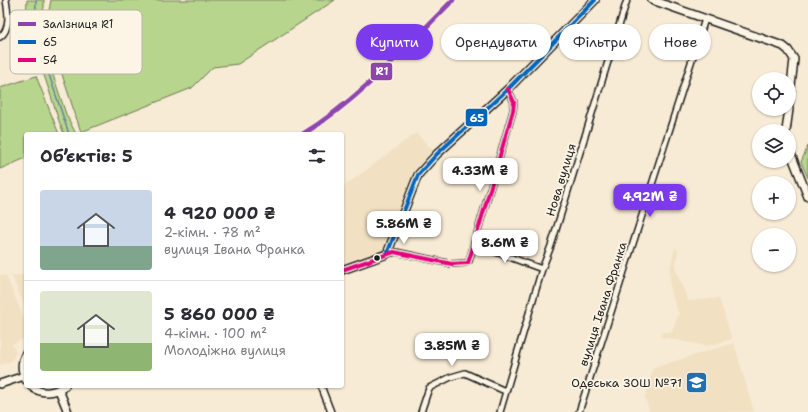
<!DOCTYPE html>
<html lang="uk">
<head>
<meta charset="utf-8">
<style>
  body { margin:0; font-family:"Shantell Sans",sans-serif; background:#f2f2f3; color:#2b2b33; height:100vh; display:flex; flex-direction:column; font-size:15px; white-space:nowrap }
  * { box-sizing:border-box; margin:0 }
  p { font-size:13px; color:#7c7c81 }
  .icon { flex:none; width:22px; height:22px; fill:none; stroke:currentColor; stroke-width:2; stroke-linecap:round; stroke-linejoin:round }
  .map { position:relative; flex:1; overflow:hidden }
  .details { position:absolute; left:24px; top:132px; width:320px; height:256px; display:flex; flex-direction:column; background:#fff; border-radius:4px; box-shadow:0 1px 3px #0004 }
  .details>* { flex:none }
  .guide { position:absolute; left:356px; top:24px; width:380px; height:36px; display:flex; gap:8px }
  .buttons { position:absolute; left:752px; top:72px; display:grid; gap:8px }
  .buttons a { display:grid; place-items:center; width:44px; height:44px; border-radius:50%; background:#fff; box-shadow:0 1px 3px #0004; font-size:20px }
  .price { position:absolute; translate:-50% -34px; padding:0 9px; border-radius:8px; background:#fff; color:#222; font-size:13px; line-height:26px; filter:drop-shadow(0 1px 2px #0008) }
  .price::after { content:''; position:absolute; left:50%; top:24px; width:12px; height:9px; margin-left:-6px; background:inherit; clip-path:polygon(0 0,100% 0,50% 100%) }
  .price.current { background:#7c3aed; color:#fff }
  ul { padding:0; list-style:none }
  li { display:flex; align-items:center; gap:12px; height:100px; padding:0 16px }
  li+li { border-top:1px solid #e1e1e2 }
  li span { display:grid; place-items:center; flex:none; width:112px; height:80px; border-radius:4px; color:#555 }
  li>.icon { margin-inline-start:auto }
  span .icon { width:48px; height:48px; fill:#fffc; stroke-width:1 }
  li b { font-size:17px }
  h2 { display:flex; justify-content:space-between; align-items:center; height:48px; padding:0 16px; font-size:17px }
  .chip { padding:0 14px; border-radius:18px; background:#fff; box-shadow:0 1px 3px #0004; font-size:14px; line-height:36px }
  .chip.current { background:#7c3aed; color:#fff }
  .map>svg:first-child { display:block }
  .built { fill:#f1e0c2 }
  .green { fill:#b7d58d; stroke:#6a7854 }
  .lines { fill:none; stroke-linecap:round; stroke-linejoin:round }
  .stream { stroke:#63819b; stroke-width:1.5 }
  .street-casing { stroke:#1c1c1c; stroke-width:8 }
  .secondary-casing { stroke:#1c1c1c; stroke-width:10 }
  .street { stroke:#fcf5e5; stroke-width:5 }
  .secondary { stroke:#fcf5e5; stroke-width:7 }
  .bus-1-casing { stroke:#fcf5e5; stroke-width:7 }
  .bus-2-casing { stroke:#fcf5e5; stroke-width:7 }
  .bus-1 { stroke:#0065bd; stroke-width:4 }
  .bus-2 { stroke:#e5007d; stroke-width:4 }
  .rail-1-casing { stroke:#fcf5e5; stroke-width:8 }
  .rail-1 { stroke:#8e44ad; stroke-width:5 }
  .bus-dot { fill:#1c1c1c; stroke:#fcf5e5; stroke-width:1.5 }
  .labels { text-anchor:middle; stroke-width:3.5; stroke-linejoin:round; paint-order:stroke }
  .street-label { font-size:12px; fill:#1c1c1c; stroke:#fcf5e5 }
  .poi-label { font-size:12px; fill:#1c1c1c; stroke:#fcf5e5; text-anchor:end }
  .key { fill:#fcf5e5; stroke:#b9b4a9; stroke-width:1 }
  .key-label { font-size:11px; fill:#1c1c1c }
  .line-badge { stroke:#fcf5e5; stroke-width:1.5 }
  .badge-label { font-size:11px; text-anchor:middle; font-weight:bold; fill:#fff }
</style>
</head>
<body>
<div class="map">
<svg width="808" height="412" viewBox="0 0 808 412">
  <rect width="100%" height="100%" fill="#f7ebd5"/>
  <filter id="ink" filterUnits="userSpaceOnUse"><feTurbulence type="fractalNoise" baseFrequency=".025" numOctaves="2"/><feDisplacementMap in="SourceGraphic" scale="8" xChannelSelector="R" yChannelSelector="G"/><feConvolveMatrix kernelMatrix="1 2 1 2 8 2 1 2 1" color-interpolation-filters="sRGB"/></filter>
  <g filter="url(#ink)">
    <path class="built" d="M416,133l18,18 -22,22 4,4 -27,65 -5,8 -42,14v-76z
      M675,248l3,2 -3,18 13,33 31,-3 13,41 -25,7 -46,-9 1,-5h10l7,-18 -7,-18 -2,-14v-13z
      M0,275l6,1 20,47v20l-2,-4 -12,5 4,9 -5,8 -11,4z
      M12,275h14v36z
      M734,343l20,69h-104l-5,-14 8,-30z"/>
    <path class="green" d="M27,0h17v7l-5,20 7,27 20,60 10,20h-12c-7,-16 -11,-33 -17,-50 -9,-27 -23,-55 -20,-84z
      M51,0h284l-97,64 -25,3 -21,21 -111,44 -35,-106z
      M36,76l23,58h-33v24l-26,11v-81z
      M808,146v32l-7,-16z"/>
    <g class="lines">
      <path class="stream" d="M36,0l-1,33 34,101"/>
      <defs>
        <path id="street" d="M0,37c11,-8 8,-25 6,-37
          M474,244l68,25
          M387,254l9,-2 56,12 14,-1 3,-2 44,-150 1,-9 -6,-13
          M321,386l10,26
          M421,412l8,-24 22,-11 14,-4 40,18
          M500,412l42,-143 9,-23 76,-246
          M579,412l126,-393"/>
        <path id="secondary" d="M652,0l131,46 5,4 6,9 -5,45
          M786,131l3,-22
          M789,149l19,48
          M342,270l45,-16 31,-79 19,-21 71,-65 87,-89
          M26,353c-5,9 -5,18 0,27
          M0,384l24,-8
          M31,386c10,9 23,7 34,0
          M59,390l9,22"/>
      </defs>
      <use href="#street" class="street-casing"/>
      <use href="#secondary" class="secondary-casing"/>
      <use href="#street" class="street"/>
      <use href="#secondary" class="secondary"/>
      <defs>
        <path id="bus-1" d="M387,254l31,-79 19,-21 71,-65 87,-89"/>
        <path id="bus-2" d="M342,270l52,-18 58,12 16,-1 6,-19 39,-133 1,-9 -6,-13"/>
      </defs>
      <use href="#bus-1" class="bus-1-casing"/>
      <use href="#bus-2" class="bus-2-casing"/>
      <use href="#bus-1" class="bus-1"/>
      <use href="#bus-2" class="bus-2"/>
      <defs>
        <path id="rail-1" d="M303,134c57,-35 103,-87 150,-134"/>
      </defs>
      <use href="#rail-1" class="rail-1-casing"/>
      <use href="#rail-1" class="rail-1"/>
    </g>
  </g>
  <defs>
    <symbol id="school-square" viewBox="-11 -11 22 22"><rect x="-9" y="-9" width="18" height="18" rx="4" fill="#1f6fb2" stroke="#fcf5e5"/><path d="M0-5L7-2L0 1L-7-2ZM-4 1L0 2.5L4 1V4Q0 6-4 4Z" fill="#fff"/></symbol>
  </defs>
  <g fill-rule="evenodd">
    <use href="#school-square" x="684" y="370" width="25" height="25"/>
  </g>
  <circle class="bus-dot" cx="377" cy="258" r="3.5"/>
  <g class="labels">
    <g class="street-label">
      <text transform="translate(561 180) rotate(-73)" y="4">Нова вулиця</text>
      <text transform="translate(603 304) rotate(-72)" y="4">вулиця Івана Франка</text>
    </g>
    <g class="poi-label">
      <text x="682" y="387">Одеська ЗОШ №71</text>
    </g>
  </g>
  <rect x="10" y="10" width="132" height="64" rx="6" class="key"/>
  <rect x="18" y="22" width="18" height="4" fill="#8e44ad"/>
  <rect x="18" y="40" width="18" height="4" fill="#0065bd"/>
  <rect x="18" y="58" width="18" height="4" fill="#e5007d"/>
  <g class="key-label">
    <text x="43" y="28">Залізниця R1</text>
    <text x="43" y="46">65</text>
    <text x="43" y="64">54</text>
  </g>
  <g class="line-badge">
    <rect x="370" y="62" width="23" height="19" rx="4" fill="#8e44ad"/>
    <rect x="465" y="108" width="23" height="19" rx="4" fill="#0065bd"/>
  </g>
  <g class="badge-label">
    <text x="382" y="75">R1</text>
    <text x="477" y="122">65</text>
  </g>
</svg>
<div class="buttons">
<a><svg class="icon" aria-label="locate" viewBox="0 0 24 24"><circle cx="12" cy="12" r="6"/><path d="M12 2v4M12 18v4M2 12h4M18 12h4"/></svg></a>
<a><svg class="icon" aria-label="layers" viewBox="0 0 24 24"><path d="M12 4l9 5-9 5-9-5zM3 14l9 5 9-5"/></svg></a>
<a>+</a>
<a>−</a>
</div>
<b class="price" style="left:480px;top:192px">4.33M ₴</b>
<b class="price current" style="left:650px;top:218px">4.92M ₴</b>
<b class="price" style="left:404px;top:245px">5.86M ₴</b>
<b class="price" style="left:505px;top:264px">8.6M ₴</b>
<b class="price" style="left:452px;top:367px">3.85M ₴</b>
<div class="guide">
<a class="chip current">Купити</a>
<a class="chip">Орендувати</a>
<a class="chip">Фільтри</a>
<a class="chip">Нове</a>
</div>
<section class="details">
<h2>Об’єктів: 5<svg class="icon" aria-label="filters" viewBox="0 0 24 24"><path d="M4 7h16M4 17h16"/><circle cx="9" cy="7" r="2"/><circle cx="15" cy="17" r="2"/></svg></h2>
<ul>
<li><span style="background:linear-gradient(#c9d6e8 70%,#7fa58c 0)"><svg class="icon" aria-label="home" viewBox="0 0 24 24"><path d="M3 11l9-7 9 7M6 9v11h12V9"/></svg></span><div><b>4 920 000 ₴</b><p>2-кімн. · 78 m²</p><p>вулиця Івана Франка</p></div></li>
<li><span style="background:linear-gradient(#dfe7d0 65%,#8fb573 0)"><svg class="icon" aria-label="home" viewBox="0 0 24 24"><path d="M3 11l9-7 9 7M6 9v11h12V9"/></svg></span><div><b>5 860 000 ₴</b><p>4-кімн. · 100 m²</p><p>Молодіжна вулиця</p></div></li>
</ul>
</section>
</div>
</body>
</html>
